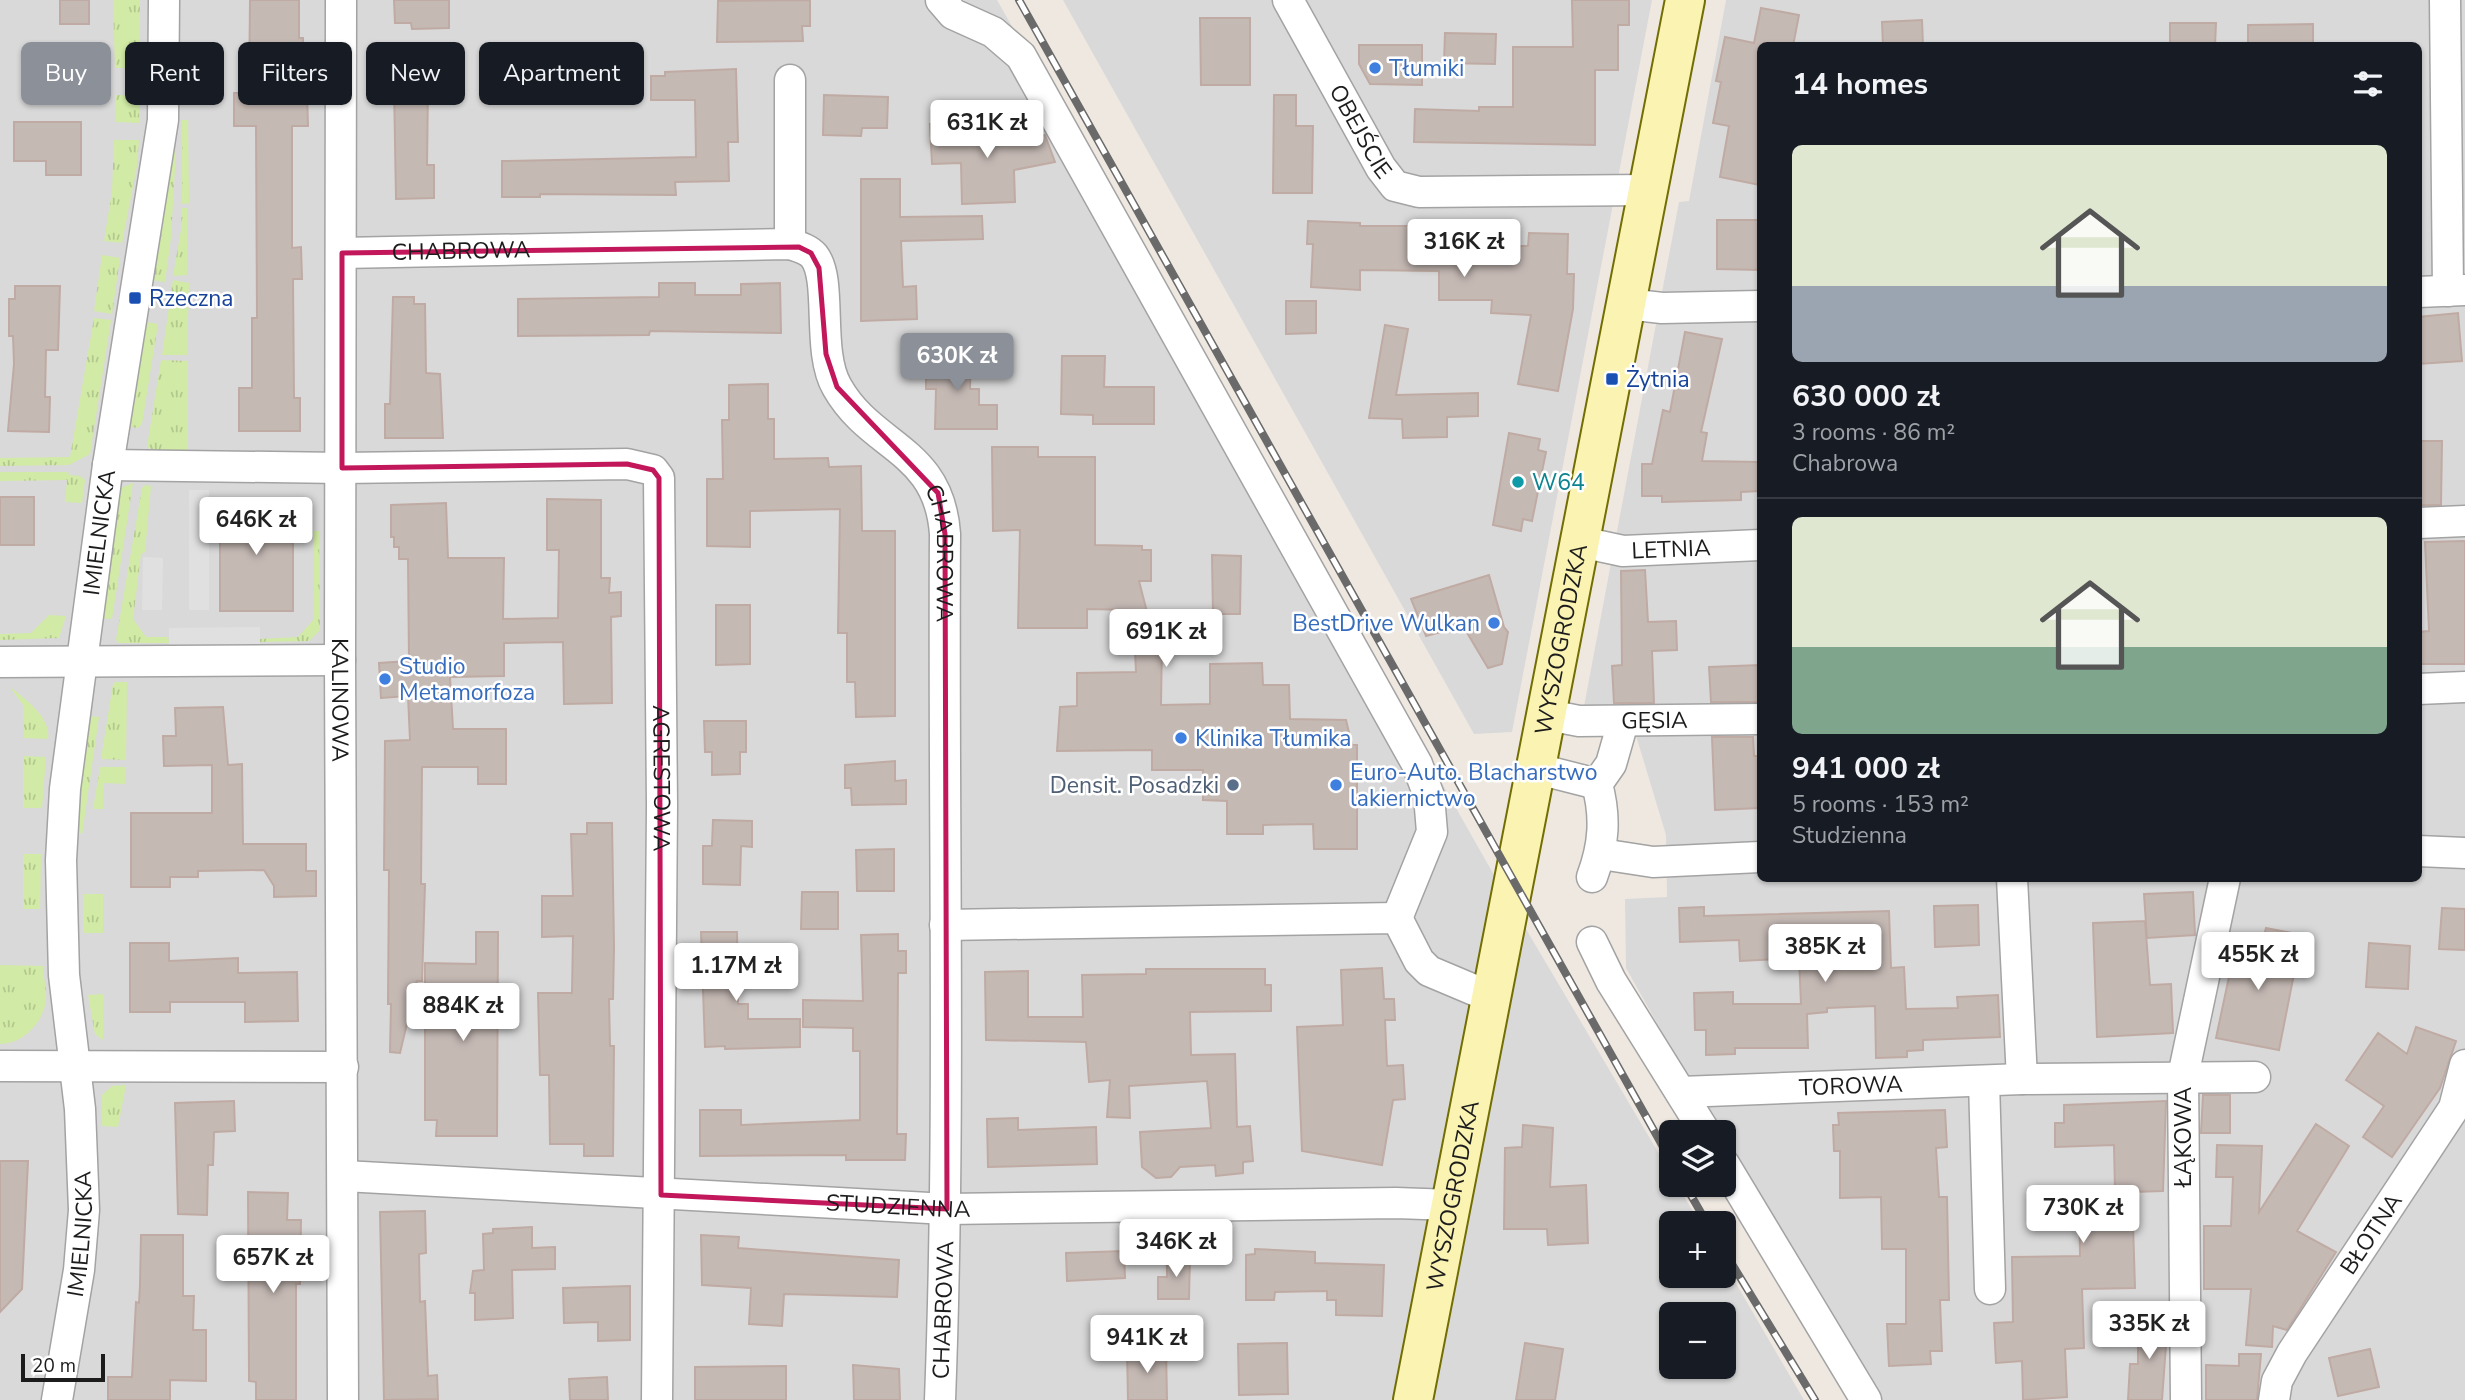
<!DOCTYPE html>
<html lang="en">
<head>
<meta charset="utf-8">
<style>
  body { margin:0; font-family:"Nunito Sans",sans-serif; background:#20242c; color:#f1f3f6; height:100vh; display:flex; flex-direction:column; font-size:26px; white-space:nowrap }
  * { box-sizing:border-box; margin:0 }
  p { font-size:23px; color:#9ea1a6 }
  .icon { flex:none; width:38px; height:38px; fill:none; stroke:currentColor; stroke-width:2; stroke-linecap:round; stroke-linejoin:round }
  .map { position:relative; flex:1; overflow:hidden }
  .drawer { position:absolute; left:1757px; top:42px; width:665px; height:840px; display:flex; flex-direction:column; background:#171b24; border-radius:10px; box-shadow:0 2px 5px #0004 }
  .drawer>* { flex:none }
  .guide { position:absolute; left:21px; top:42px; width:665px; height:63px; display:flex; gap:14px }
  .controls { position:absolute; left:1659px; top:1120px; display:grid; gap:14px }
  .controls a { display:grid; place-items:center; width:77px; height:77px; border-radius:10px; background:#171b24; box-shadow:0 2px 5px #0004; font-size:35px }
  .scale { position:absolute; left:21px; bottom:18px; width:84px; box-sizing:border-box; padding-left:7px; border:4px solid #1c1c1c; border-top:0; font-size:19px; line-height:24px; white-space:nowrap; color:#1c1c1c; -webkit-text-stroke:5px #fff; paint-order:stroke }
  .price { position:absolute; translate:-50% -60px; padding:0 16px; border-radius:7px; background:#fff; color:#222; font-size:23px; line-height:46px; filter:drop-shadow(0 2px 4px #0008) }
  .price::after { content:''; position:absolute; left:50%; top:42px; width:21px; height:16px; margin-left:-10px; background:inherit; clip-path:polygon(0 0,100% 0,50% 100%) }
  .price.current { background:#8c9099; color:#fff }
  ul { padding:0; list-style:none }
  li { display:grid; align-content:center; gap:14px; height:371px; padding:0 35px }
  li+li { border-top:2px solid #363941 }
  li span { display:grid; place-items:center; height:217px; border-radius:10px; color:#555 }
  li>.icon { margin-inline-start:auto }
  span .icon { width:126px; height:126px; fill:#fffc; stroke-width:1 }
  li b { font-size:30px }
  h2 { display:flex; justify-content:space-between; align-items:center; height:84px; padding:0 35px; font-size:30px }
  .pill { padding:0 24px; border-radius:10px; background:#171b24; box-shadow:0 2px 5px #0004; font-size:24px; line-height:63px }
  .pill.current { background:#8c9099; color:#fff }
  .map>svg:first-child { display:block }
  .residential { fill:#dad9d9; fill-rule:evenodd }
  .grass { fill:url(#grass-tufts) }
  .parking { fill:#e0e0e0 }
  .building { fill:#c5b9b4; stroke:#bfaba3; stroke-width:2 }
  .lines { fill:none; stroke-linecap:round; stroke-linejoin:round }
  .street-casing { stroke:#a3a3a3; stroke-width:33 }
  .secondary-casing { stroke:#736e03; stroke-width:42 }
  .street { stroke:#fff; stroke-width:30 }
  .secondary { stroke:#faf3b2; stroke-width:38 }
  .rail-casing { stroke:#6a6a6a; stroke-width:8 }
  .rail { stroke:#fff; stroke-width:5; stroke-dasharray:16; stroke-linecap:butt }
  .marked { fill:none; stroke:#c2185b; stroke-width:5; stroke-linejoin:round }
  .shop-dot { fill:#3f7fe0; stroke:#fff; stroke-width:2.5 }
  .transit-dot { fill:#1a4fb4; stroke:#fff; stroke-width:2.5 }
  .culture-dot { fill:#0f9aa8; stroke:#fff; stroke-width:2.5 }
  .service-dot { fill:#5c6f8a; stroke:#fff; stroke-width:2.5 }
  .labels { text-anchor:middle; stroke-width:5; stroke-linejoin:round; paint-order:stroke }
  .shop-label { font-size:23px; fill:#366cbe; stroke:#fff; text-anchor:start }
  .street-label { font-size:23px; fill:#1c1c1c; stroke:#fff }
  .transit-label { font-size:23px; fill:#164399; stroke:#fff; text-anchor:start }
  .culture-label { font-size:23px; fill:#0d838f; stroke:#fff; text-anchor:start }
  .service-label { font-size:23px; fill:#4e5e75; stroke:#fff; text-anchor:end }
</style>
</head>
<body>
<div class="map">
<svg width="2465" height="1400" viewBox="0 0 2465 1400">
  <defs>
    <pattern id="grass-tufts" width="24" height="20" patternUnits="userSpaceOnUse" patternTransform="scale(1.75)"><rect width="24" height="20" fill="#d1eaa5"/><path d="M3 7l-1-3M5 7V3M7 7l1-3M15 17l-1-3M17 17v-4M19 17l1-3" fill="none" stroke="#b3c88d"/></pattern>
  </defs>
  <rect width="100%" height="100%" fill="#eee8e1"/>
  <path class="residential" d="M0,0h997l497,875 177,299v11h6l23,38h-29v53h53v-13l80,137h-1804zM1671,1314h53v53h-53z
    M1063,0h589l-140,732 -38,2z
    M1726,0h739v1400h-585l-100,-159 -56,-99v-10h-6l-92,-164 -1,-69 42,-2 -1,-62 -35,-116 -49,-2 97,-515 10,-1zM1760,46h658v832h-658z"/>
  <path class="grass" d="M113,0h27l-1,123 -23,-1 -1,-27 23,1 1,-28h-24z
    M182,120h6l1,83 -7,1z
    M114,140h25l-2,26 -15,77 -18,-2 8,-50z
    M172,149l4,2 -5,87 -6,44 -13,-2z
    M182,208h5v67l-14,1 8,-46z
    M102,255l18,3 -8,56 -18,-3z
    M173,280l16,3 -2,72h-25z
    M94,318l17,2 -21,134 -21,11 -69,1v-8l70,-1z
    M146,322l12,2 -16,100 -4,4 -8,-1z
    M161,360l27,1v90h-33l-8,-4z
    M0,472h68l1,3 11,1 5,4 -3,23 -17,-1 2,-22 -67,1z
    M133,483l-21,136 -12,-1 21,-130z
    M145,485l6,1 -6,66 -4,2 -8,65 13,18h22l1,6h-50l-3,-3 26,-152z
    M314,531h5l1,99 -11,11 -49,1v-3l38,-2 16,-18z
    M49,615l17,1 -7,22 -59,2v-6l31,-1z
    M116,682h11l-1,78 -25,-1 12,-75z
    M10,687c15,11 42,32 38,52l-24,-1 -1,-33z
    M86,716l13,1 -17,118 -5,-6z
    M23,756l23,1 -4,51h-19z
    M100,767h26l-1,17 -21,-1 -1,26h-10z
    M23,854h18l-1,55h-17z
    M83,894h20v39h-20z
    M0,965l43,1c0,11 4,23 3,34 -3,23 -23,44 -46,44z
    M104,994l-1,46 -8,-6 -7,-39z
    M126,1085l-8,42 -16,-1v-31l10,-9z"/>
  <path class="parking" d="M189,490h20v120h-20z
    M143,557l20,1 -1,52h-20z
    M260,627v23h-89l-2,-5v-17z"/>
  <path class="building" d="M60,0h29v24h-29z
    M250,0h49v38h4v55h4l1,33h-16v122l9,-1 1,32h-9l1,119h6v33h-61v-43h13v-70h5l-1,-192h-22v-33h15z
    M394,0h55v28l-37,1 -1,-6h-16z
    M810,0v26h-8l1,15 -86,1 1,-41z
    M1572,0h57v25h-11v45h-23v75l-181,-3 1,-33 64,2v-4h34v-60h60z
    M1761,8l38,7 -6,31h-33v139l-40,-8 9,-51 -16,-3 8,-41 -5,-1 9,-44 29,6z
    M1200,18h50v67h-49z
    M1922,20l1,26h-40l-1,-24z
    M2170,23h46l-1,23h-45z
    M2313,24v22h-65v-21z
    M1445,33l51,1 -1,30 -51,-1z
    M1359,45h63v40l-52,-1 -11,-20z
    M736,69l2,73h-10l1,39 -54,1 1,13 -136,-1v3h-38v-36l194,-4 -1,-57h-44v-24h14v-4z
    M394,86h34l-1,79h7v33l-38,1z
    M824,95l64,2 -1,31h-25l-1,8 -38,-1z
    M1274,95h22v31h17l-1,67h-39z
    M14,122h67v53h-35v-14h-32z
    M974,123v17l71,-5 10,27 -41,8 1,32 -53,2 -1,-41 -29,1 -2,-40z
    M861,179h39v38l82,-1 1,23 -82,2 2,46 13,-1 1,33 -56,2z
    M1717,220h43v50l-43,-1z
    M1308,221l52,2v3h79v18l35,2h54l1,-13 39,1 -1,40h7l-1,35 -15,82 -40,-7 13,-69 -40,-2 1,-13h-53v-29l-79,-1v20l-49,-3 2,-43h-6z
    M659,283h36v12h46v-11l39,-1 1,50 -131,-2 -1,4 -131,1v-37l141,-2z
    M15,286h45l-2,64h-12l-1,47h5l-1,35 -41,-1 6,-67 -1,-28h-4v-37h6z
    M393,297h21v7h11l1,69 14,1 3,64h-58v-34h5z
    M1286,301h30v32l-30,1z
    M2458,313l4,48 -44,3v-47z
    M1385,325l23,4 -12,66 82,-2v23l-31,1v20l-44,1 -1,-19 -33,-1z
    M1685,332l37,7 -21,93 6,1 -5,28 58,1v29l-19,1v8l-79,2v-6h-20v-32h10l11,-54 7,2z
    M926,351h45l-1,38h9v16h18v24h-62l1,-40h-10z
    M1062,356h43l-1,31h50v37h-61v-9l-32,-1z
    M768,384v35h6v40l54,-1 1,9 32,-1 1,65h33v185l-39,1 -1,-35h-8v-49h-9l2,-124 -90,2v36l-43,-1v-67h16l-1,-59h7v-35z
    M1509,433l31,6 -2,11 8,2 -14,69 -9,-2 -2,12 -28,-6z
    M2418,441h24l-1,64h-23z
    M992,447h46v10h57v88l47,1v4h9v31h-12l16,62 7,-1 -1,63 49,-1v-40l52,-1 1,22h26l1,34 56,1 6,25h5v104h-43l-1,-25 -50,1v9h-36v-33l-24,-1v-30h-51v-20l-95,1 3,-44 17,-1v-33l59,-1 -3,-62 -46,-1v19h-69l2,-98 -27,1z
    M0,497h34v48h-34z
    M547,499l54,1v78h9l-1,15 12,-1v24l-10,1 1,86 -48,1 -1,-62 -59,1v33l-54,1 3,52h53v55h-28v-17h-56l-1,117h4l-3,97h-5l-17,72 -10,-1 1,-48h-3l1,-134h-5l1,-129 25,-1 -2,-44 -27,2 -2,-35 30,-2 -1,-102h-9v-12h-5v-10h-3v-32l55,-2 2,55h56l-1,61 55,-1 1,-68h-12z
    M220,503h73v108h-73z
    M2465,541v123h-47v-32l11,-1 -4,-89z
    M1212,555l29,1 -1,58h-27z
    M1645,570l3,52 28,-1 1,29 -25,1 2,52h-40l-2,-37 10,-1 -1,-94z
    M1489,575l15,52 4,5 -6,32 -14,4 -25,-42 -37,10 -15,-37z
    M716,605h34v59l-34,1z
    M1760,665v37h-49l-2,-35z
    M223,707l5,58 14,-1 1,80h63v27h10v25l-42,1v-11l-10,-16 -66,1v6h-28v10h-39v-74h81v-48l-48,1 -1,-30h13l-1,-28z
    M704,721h42v31h-6v22l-28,1v-23h-7z
    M1712,737h41l1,19h6v52l-45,2z
    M895,761v20l11,-1v24l-54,1 -1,-17h-6v-23z
    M713,820l39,1v26l-11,-1 -1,39 -37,-1v-38h9z
    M587,823h25l2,124 -1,52h-4l1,47h4l-1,110h-29v-12h-34l-1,-69h-9l-2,-82h34l1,-57 -31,1v-41h31l-2,-62h16z
    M894,849v42h-37l-1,-41z
    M802,892h36v37h-37z
    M2193,892l2,43 -48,3 -3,-44z
    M1978,905l1,40 -44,2 -1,-41z
    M1704,907v9l185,-5 2,57 13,-1 2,42 52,-1 -1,-11 41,-2 2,42 -77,3v10l-16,1v6l-31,1 -1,-52 -48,2v4l-20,2 1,34h-73v6l-29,1v-25h-11l-1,-37 39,-1v12h68l-2,-46 -59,3 -1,-21 -59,2 -1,-34z
    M2442,908l23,1v41l-26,-1z
    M2145,921l5,64 21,-1 2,49 -76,4 -4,-114z
    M2266,928l26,5 -7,35 9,6 -15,76 -63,-12 21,-99 25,5z
    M476,932h22l-1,204h-61l1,-16h-12v-157l51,1z
    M701,932h36l1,72h10v15h52v28l-75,2v-3l-20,1z
    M898,934v17h8v22h-8l-1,161h9l-1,26h-59v-5l-146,1v-46h41v15l119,-5v-69h-7v-23l-50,-1v-27l60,1 -2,-66z
    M130,943h39v18l69,-3v15l59,-1 1,49 -53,1v-20h-75v10h-40z
    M2369,943l41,3 -2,43 -42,-2z
    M1382,968l2,31h10l1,21h-10l2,46 16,-1 2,34 -12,1 -11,65 -80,-14 -5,-124 46,-2 -2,-55z
    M1146,969h119v16h6v26l-81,1 1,43 44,-1 2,73 13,-1 3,35 -10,1v11l-27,3 -1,-11 -35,2 -9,10 -15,1 -14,-11 -2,-35 71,-4 -4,-47 -78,5 1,32 -23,-1 3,-37 -21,2 -3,-40 -100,-2 -1,-68 43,-1v46h55l-1,-42 64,-1z
    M2416,1027l40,14 -16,47 -48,69 -29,-20 21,-31 -38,-26 32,-47 29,21z
    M2203,1095h27v38h-29z
    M234,1101l1,30 -21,1 -1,33h-5l-1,50 -29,-1 -3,-111z
    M2166,1101l-3,90 -31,1 3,96 -53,1 2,59 -19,1 2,48 -44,3 -1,-39 -26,2 -2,-40 19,-1 -1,-65 68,-1 -1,-63 36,-2 -1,-46 -59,2v-24h9v-18z
    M1945,1110l2,37 -11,1 3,49h8l2,103h-9l2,51h-12l1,13 -42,2 -2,-42h19v-75h-24l-1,-52 -41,1v-47h-6l-1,-26h6l-1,-12z
    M1018,1118v12l78,-3 1,37 -109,3 -1,-48z
    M2316,1124l33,22 -52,85 39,21 -49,78 -14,-4 -1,21 -26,-2 5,-56h-47v-63h27l2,-49h-17l1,-32 45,1 -3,66z
    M1523,1125l30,3 -3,59 36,-2 2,58 -40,2 -1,-16h-43l1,-81 17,-1z
    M0,1161h28l-6,128 -22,23z
    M248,1192l40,1 -1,27h14l-1,64h-4v116h-40v-18l-7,-1z
    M425,1211l1,42 -7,1 1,48 5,-1 3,75 9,-1 1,24 -54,1 -4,-188z
    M532,1227v21l23,-1v22l-43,1 1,48 -38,2v-27h-5l3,-22 11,-1 -1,-36 10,-1v-4z
    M141,1235h42v61h11l-1,34h13v51l-36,-1v20h-62v-23h24l4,-75 3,1 1,-18z
    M701,1235l38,2 -1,11 161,12 -2,37 -113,-3 -2,32 -33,-2 2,-36 -49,-3z
    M1255,1249l60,3v11l69,2 -2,51 -46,-1v-15h-9v-9l-52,1 -1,8h-28v-45l9,-1z
    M1124,1251l1,27 -58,3 -1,-28z
    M1167,1256h23l-1,43h-31v-22h9z
    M630,1286v54l-32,1v-19l-34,1 -1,-35z
    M2138,1318h30l-6,82h-34l2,-36h8z
    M1287,1343l1,51 -49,1 -1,-51z
    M1525,1343l38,6 -8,51h-39z
    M1166,1349l1,51h-39l-1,-50z
    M2370,1349l9,38 -41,9 -9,-38z
    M2239,1354h22l-4,46h-51v-35l33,1z
    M853,1365l46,4 1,31h-46z
    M786,1366v34h-91v-33z
    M607,1377l1,23h-38l-1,-21z"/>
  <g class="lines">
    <defs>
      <g id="street">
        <path id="s1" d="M341,0l-1,660 3,740"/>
        <path d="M941,0l12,14 40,18 28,24 396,708 12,32 3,36 -35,86"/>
        <path id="s2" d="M1288,0l93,168 14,18 24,6 230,-2"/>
        <path d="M2445,0l3,291"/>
        <path d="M790,80v164"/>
        <path id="s3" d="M342,253l448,-9c9,3 18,5 24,12 19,24 2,95 23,131 35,62 102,61 108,147 -2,289 6,578 -5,866"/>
        <path d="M2418,292l47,-2"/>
        <path d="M1627,304l35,4 98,-2"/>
        <path id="s4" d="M108,465l234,3 285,-4 26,6 6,8 3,328 -5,594"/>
        <path d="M2418,523l47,-2"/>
        <path id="s5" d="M1581,542l42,9 137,-6"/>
        <path d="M0,662l340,-2"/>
        <path d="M2418,689l47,-2"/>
        <path id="s6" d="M1548,715l31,6 181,-2"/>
        <path d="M1538,769l59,15"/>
        <path d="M2418,851l47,2"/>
        <path d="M1601,854l52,8 107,-5"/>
        <path d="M1592,877c12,-32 14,-60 5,-93l14,-20 12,-42"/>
        <path d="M2012,878l10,201"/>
        <path d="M945,925l452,-7 22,43 10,10 64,27"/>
        <path d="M1592,942l19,39 94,151"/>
        <path d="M0,1066l343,1"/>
        <path d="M1984,1081l6,208"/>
        <path id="s7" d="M1681,1092l341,-13 233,-2"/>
        <path d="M1724,1164l142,236"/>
        <path id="s8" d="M344,1176l603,33 449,-6 56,2"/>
        <path id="s9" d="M57,1400l22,-130 5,-60 -4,-101 -16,-134 -3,-115 4,-71 43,-324 55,-345 1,-120"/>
        <path d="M2186,1400l-3,-324 42,-198"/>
        <path id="s10" d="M2274,1400l3,-19 15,-28 162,-245 11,-43"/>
      </g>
      <g id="secondary">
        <path id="s11" d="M1413,1400l272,-1400"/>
      </g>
    </defs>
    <use href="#street" class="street-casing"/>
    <use href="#secondary" class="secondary-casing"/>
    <use href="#street" class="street"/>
    <use href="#secondary" class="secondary"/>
    <defs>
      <path id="rail" d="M1019,0l652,1161
        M1685,1185l22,38
        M1724,1251l91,149"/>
    </defs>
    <use href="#rail" class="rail-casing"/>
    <use href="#rail" class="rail"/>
  </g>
  <path class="marked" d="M799,247l12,6 8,15 7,86 11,33 101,106 7,41 2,675 -286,-14 -2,-717 -6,-8 -26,-6 -285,4v-215z"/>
  <g class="shop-dot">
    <circle cx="1375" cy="68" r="7"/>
    <circle cx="1494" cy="623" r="7"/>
    <circle cx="385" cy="679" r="7"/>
    <circle cx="1181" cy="738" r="7"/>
    <circle cx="1336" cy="785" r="7"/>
  </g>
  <g class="transit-dot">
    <rect x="128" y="291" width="14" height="14" rx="3.5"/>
    <rect x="1605" y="372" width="14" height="14" rx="3.5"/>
  </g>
  <circle class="culture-dot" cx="1518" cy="482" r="7"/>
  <circle class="service-dot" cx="1233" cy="785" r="7"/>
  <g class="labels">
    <g class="shop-label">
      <text x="1389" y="76">Tłumiki</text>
      <text x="1480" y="631" text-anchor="end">BestDrive Wulkan</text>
      <text x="399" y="674">Studio<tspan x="399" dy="26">Metamorfoza</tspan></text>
      <text x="1195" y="746">Klinika Tłumika</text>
      <text x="1350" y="780">Euro-Auto. Blacharstwo<tspan x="1350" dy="26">lakiernictwo</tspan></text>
    </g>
    <g class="street-label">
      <text dy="8" stroke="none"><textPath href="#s2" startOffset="150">OBEJŚCIE</textPath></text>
      <text dy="8" stroke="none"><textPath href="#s3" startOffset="119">CHABROWA</textPath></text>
      <text dy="8" stroke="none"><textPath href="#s9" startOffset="873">IMIELNICKA</textPath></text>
      <text dy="8" stroke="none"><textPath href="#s5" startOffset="91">LETNIA</textPath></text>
      <text dy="8" stroke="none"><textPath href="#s3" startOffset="817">CHABROWA</textPath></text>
      <text dy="8" stroke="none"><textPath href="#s11" startOffset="775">WYSZOGRODZKA</textPath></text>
      <text dy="8" stroke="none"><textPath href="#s1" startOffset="700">KALINOWA</textPath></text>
      <text dy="8" stroke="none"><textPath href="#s6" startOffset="107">GĘSIA</textPath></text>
      <text dy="8" stroke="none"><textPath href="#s4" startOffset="856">AGRESTOWA</textPath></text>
      <text dy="8" stroke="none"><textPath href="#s7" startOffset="170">TOROWA</textPath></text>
      <text transform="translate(2183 1137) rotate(-90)" y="8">ŁĄKOWA</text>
      <text dy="8" stroke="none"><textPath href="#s11" startOffset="208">WYSZOGRODZKA</textPath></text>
      <text dy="8" stroke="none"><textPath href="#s8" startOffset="555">STUDZIENNA</textPath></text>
      <text dy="8" stroke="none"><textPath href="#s10" startOffset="194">BŁOTNA</textPath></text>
      <text dy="8" stroke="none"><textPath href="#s9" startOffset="168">IMIELNICKA</textPath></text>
      <text transform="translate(943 1310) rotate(-88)" y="8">CHABROWA</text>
    </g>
    <g class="transit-label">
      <text x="149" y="306">Rzeczna</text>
      <text x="1626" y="387">Żytnia</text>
    </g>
    <g class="culture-label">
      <text x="1532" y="490">W64</text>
    </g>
    <g class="service-label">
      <text x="1219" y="793">Densit. Posadzki</text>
    </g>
  </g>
</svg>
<div class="controls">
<a><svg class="icon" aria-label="layers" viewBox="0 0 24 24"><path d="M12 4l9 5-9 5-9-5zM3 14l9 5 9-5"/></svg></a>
<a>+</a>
<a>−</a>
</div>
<div class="scale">20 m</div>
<b class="price" style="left:987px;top:160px">631K zł</b>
<b class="price" style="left:1464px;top:279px">316K zł</b>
<b class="price current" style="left:957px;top:393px">630K zł</b>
<b class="price" style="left:256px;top:557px">646K zł</b>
<b class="price" style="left:1166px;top:669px">691K zł</b>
<b class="price" style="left:1825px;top:984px">385K zł</b>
<b class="price" style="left:2258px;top:992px">455K zł</b>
<b class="price" style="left:736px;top:1003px">1.17M zł</b>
<b class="price" style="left:463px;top:1043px">884K zł</b>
<b class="price" style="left:2083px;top:1245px">730K zł</b>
<b class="price" style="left:1176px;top:1279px">346K zł</b>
<b class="price" style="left:273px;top:1295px">657K zł</b>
<b class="price" style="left:2149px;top:1361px">335K zł</b>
<b class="price" style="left:1147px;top:1375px">941K zł</b>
<div class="guide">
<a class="pill current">Buy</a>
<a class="pill">Rent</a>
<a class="pill">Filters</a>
<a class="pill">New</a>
<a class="pill">Apartment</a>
</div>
<section class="drawer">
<h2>14 homes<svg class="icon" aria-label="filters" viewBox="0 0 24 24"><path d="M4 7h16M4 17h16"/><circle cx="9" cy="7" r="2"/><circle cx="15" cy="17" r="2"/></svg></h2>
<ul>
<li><span style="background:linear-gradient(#dfe7d0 65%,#9aa5b1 0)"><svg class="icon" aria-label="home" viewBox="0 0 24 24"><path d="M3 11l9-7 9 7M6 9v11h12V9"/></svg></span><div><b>630 000 zł</b><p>3 rooms · 86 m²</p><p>Chabrowa</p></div></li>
<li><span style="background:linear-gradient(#dfe7d0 60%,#7fa58c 0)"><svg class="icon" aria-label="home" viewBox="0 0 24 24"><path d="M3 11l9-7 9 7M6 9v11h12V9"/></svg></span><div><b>941 000 zł</b><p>5 rooms · 153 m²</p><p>Studzienna</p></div></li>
</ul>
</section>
</div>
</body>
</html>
